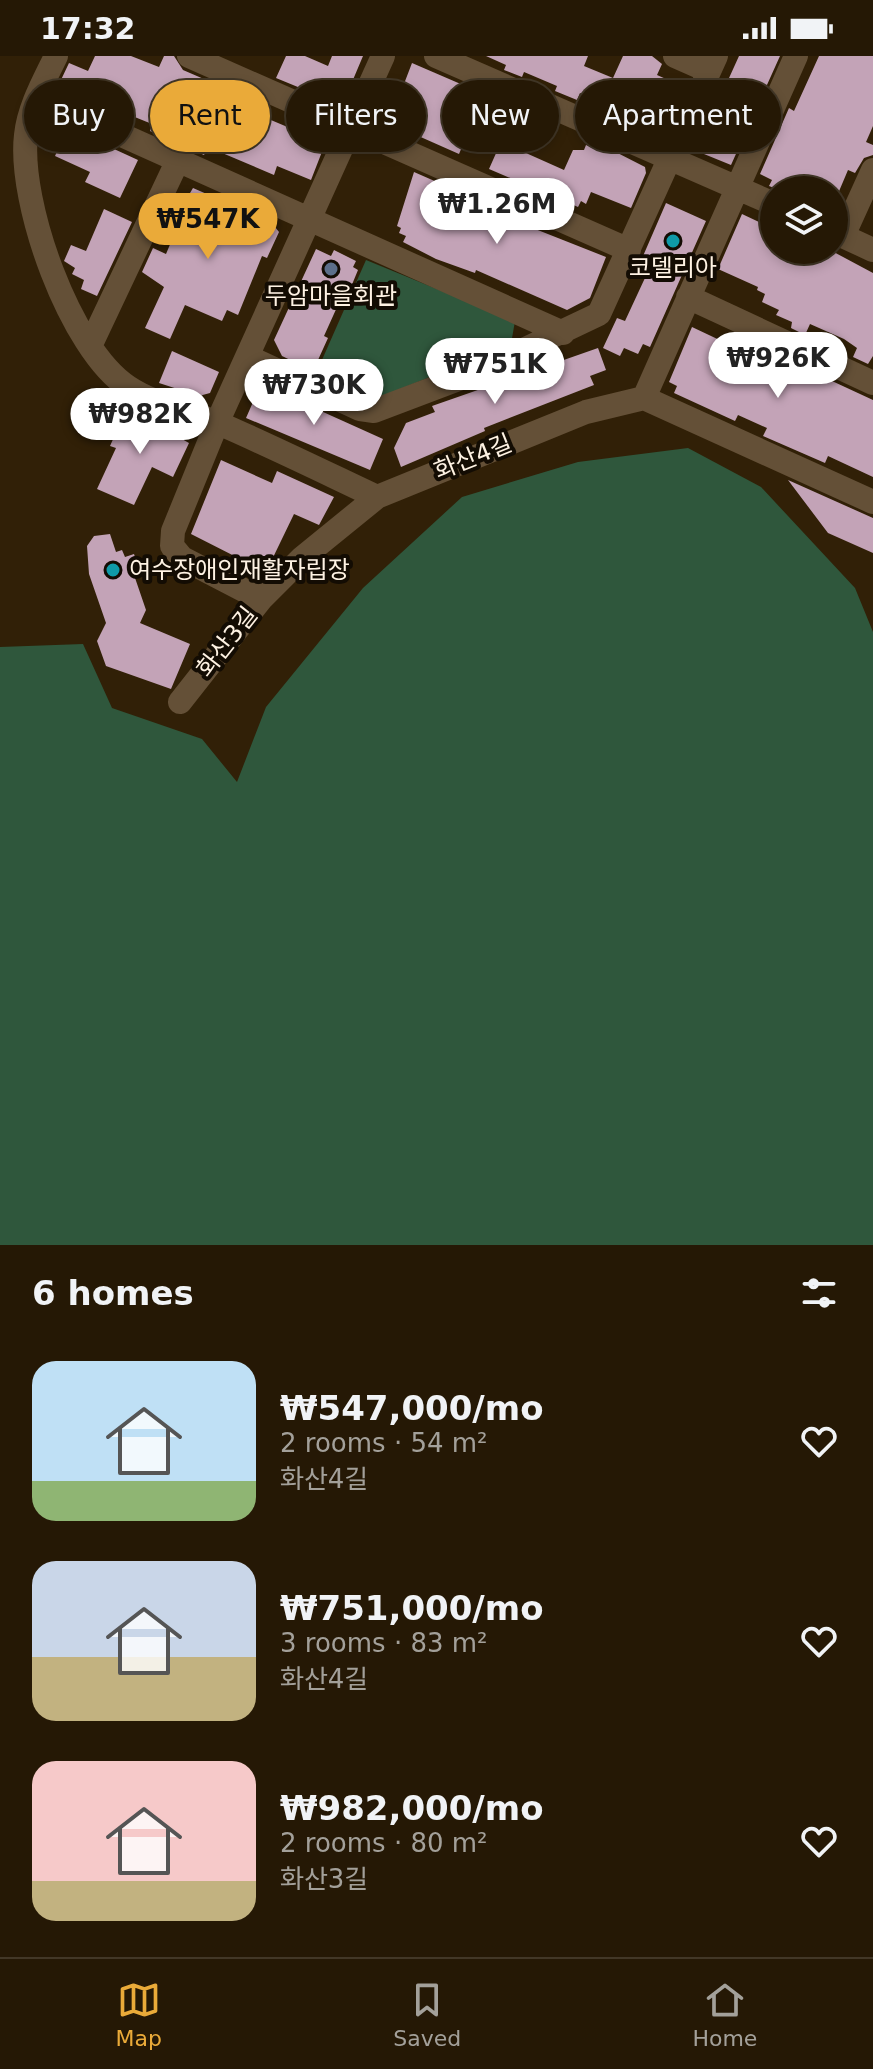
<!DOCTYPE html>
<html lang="en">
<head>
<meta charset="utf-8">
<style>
  body { margin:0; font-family:"DejaVu Sans","Noto Sans KR",sans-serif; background:#2d210f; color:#f1f3f6; height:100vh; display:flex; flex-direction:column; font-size:30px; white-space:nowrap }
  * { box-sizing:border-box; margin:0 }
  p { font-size:26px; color:#a3a09a }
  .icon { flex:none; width:44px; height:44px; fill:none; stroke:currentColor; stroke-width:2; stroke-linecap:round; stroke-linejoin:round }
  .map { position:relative; height:1189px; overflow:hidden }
  .details { display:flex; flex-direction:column; background:#251805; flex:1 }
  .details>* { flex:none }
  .banner { position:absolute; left:24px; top:24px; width:826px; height:72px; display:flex; gap:16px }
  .tools { position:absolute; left:760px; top:120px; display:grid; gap:16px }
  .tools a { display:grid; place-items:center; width:88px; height:88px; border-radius:50%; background:#251805; box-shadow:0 4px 12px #0003,0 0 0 2px #423727; font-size:40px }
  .price { position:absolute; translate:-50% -68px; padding:0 18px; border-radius:28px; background:#fff; color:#222; font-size:26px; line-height:52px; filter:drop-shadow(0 2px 4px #0008) }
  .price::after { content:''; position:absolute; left:50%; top:48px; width:24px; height:18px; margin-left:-12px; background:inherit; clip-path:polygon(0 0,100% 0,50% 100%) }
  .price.selected { background:#eaaa39; color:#111 }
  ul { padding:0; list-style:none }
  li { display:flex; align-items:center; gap:24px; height:200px; padding:0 32px }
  li span { display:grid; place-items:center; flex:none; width:224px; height:160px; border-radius:24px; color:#555 }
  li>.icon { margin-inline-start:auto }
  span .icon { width:96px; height:96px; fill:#fffc; stroke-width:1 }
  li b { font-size:34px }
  h2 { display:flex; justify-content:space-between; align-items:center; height:96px; padding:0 32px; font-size:34px }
  .chip { padding:0 28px; border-radius:36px; background:#251805; box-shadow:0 4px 12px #0003,0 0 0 2px #423727; font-size:28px; line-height:72px }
  .chip.selected { background:#eaaa39; color:#111 }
  .status { display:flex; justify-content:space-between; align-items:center; height:56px; padding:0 40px; background:#251805; direction:ltr }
  .status svg { height:22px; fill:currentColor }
  .dock { display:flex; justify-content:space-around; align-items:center; height:112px; border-top:2px solid #423727; background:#251805; font-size:22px; color:#a3a09a }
  .dock a { display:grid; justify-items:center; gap:4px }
  .dock .selected { color:#eaaa39 }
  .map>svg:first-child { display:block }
  .green { fill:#2f573c }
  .building { fill:#c3a3b7 }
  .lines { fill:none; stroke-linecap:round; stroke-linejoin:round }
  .minor { stroke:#645037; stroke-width:24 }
  .culture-dot { fill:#0f9aa8; stroke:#130c03; stroke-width:3 }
  .service-dot { fill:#5c6f8a; stroke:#130c03; stroke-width:3 }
  .labels { text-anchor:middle; stroke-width:8; stroke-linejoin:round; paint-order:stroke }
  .poi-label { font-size:24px; fill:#fef2e3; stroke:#130c03 }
  .street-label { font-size:24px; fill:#fef2e3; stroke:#130c03 }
</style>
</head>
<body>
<div class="status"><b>17:32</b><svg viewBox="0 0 49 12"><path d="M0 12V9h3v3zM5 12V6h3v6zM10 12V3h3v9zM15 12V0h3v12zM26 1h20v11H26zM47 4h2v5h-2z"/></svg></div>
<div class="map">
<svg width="873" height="1189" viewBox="0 0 873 1189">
  <rect width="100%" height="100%" fill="#312007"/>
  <path class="green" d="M366,204l149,61 -4,23 -133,54 -15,1 -49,-21z
    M688,392l73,39 94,101 18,44v613h-873v-598l83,-3 29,64 90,31 35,43 29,-75 97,-119 99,-91 116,-35z"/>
  <path class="building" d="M95,0h36l28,11 5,-11h10l9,14 81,35 -5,10 38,16 3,-7 19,8 -3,8 9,4 -14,36 -34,-14 -3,9 -66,-28 -4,8 -54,-24 2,-7 -52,-21 -2,5 -35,-16 -3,-10 9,-19 19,8z
    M286,0h19l23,10 4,-10h31l-16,38 -33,-13 -4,11 -34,-14z
    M486,0h102l-4,10 29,12 10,-22h29l10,8 -5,11 18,8 -5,11 10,4 -16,37 -10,-4 -2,3 -46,-20 3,-7 -29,-14 -3,7 -22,-9 2,-5 -33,-14 -2,5 -18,-7 2,-5z
    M739,0h41l-49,109 -27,-11 6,-15 -13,-5 7,-16 6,2z
    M819,0h54v70l-7,16 7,3v10l-9,3 -9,15 -7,-3 -11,26 -3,-6h-55l-10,-4 3,-6 -12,-6 29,-66 5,3z
    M412,7l95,41 -20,47 -23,-9 -5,12 -70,-31z
    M77,76l61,28 -18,38 -35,-16 5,-10 -35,-16 10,-22 9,4z
    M501,86l63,28 9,-20h11l2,-5 13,6 3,-6 43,22 1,6 -15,35 -40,-16 -5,12 -5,-3 -3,6 -89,-38z
    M414,116l48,21 -4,9 39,17 9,-7 16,7 -2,4 86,34 -16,41 -23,12 -91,-40 -1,3 -39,-14 -33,-17 3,-6 -7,-3 2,-5 -4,-2z
    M193,132l78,34 8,10 -12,26 -5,-2 -24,59 -11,-5 -5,11 -37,-16 -15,34 -25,-11 19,-41 -22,-15 11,-24 13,6 13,-31 -5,-3z
    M666,147l40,18 -56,126 -7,-3 -5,10 -14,-6 -4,8 -17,-8 14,-30 8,3 26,-56 -14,5z
    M104,153l28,13 -35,74 -16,-7 3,-9 -12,-6 3,-6 -11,-7 7,-16 15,6z
    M742,158l17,8 3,-7 12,5v30h56l43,23v83l-5,8 -15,-7 4,-9 -13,-9 -34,-15 -5,11 -14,-7 1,-6 -16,-7 3,-5 -17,-8 3,-8 -8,-4 1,-3 -40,-18z
    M316,193l15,7 3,-6 22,11 -3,6 5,3 -7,17 -4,-2 -23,51 4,2 -15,33 -31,-15 -8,-16z
    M692,271l55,26 4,-8 27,11 95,44v77l-45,-21 -3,7 -62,-27 4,-8 -29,-13 -3,6 -61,-28 3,-7 -8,-4z
    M598,292l8,22 -16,6 4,9 -110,43 1,3 -84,36 -7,-19 12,-25 29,-11 -3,-6z
    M172,295l47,21 -9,21 -11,3 -40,-13z
    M261,328l122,55 -13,31 -124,-52z
    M127,352l62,35 -16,34 -21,-10 -18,38 -37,-16 19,-41 -6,-2z
    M221,404l51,23 5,-12 57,26 -15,28 -25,-11 -28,58 -75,-38z
    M788,424l85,38v35l-45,-20z
    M110,478l6,18 6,-2 3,7 9,-3 5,16 -6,2 13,38 -6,13 50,21 -19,45 -65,-23 -9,-25 9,-18 -17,-49 -2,-28 7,-10z"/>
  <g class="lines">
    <path class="minor" d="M56,0c-12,25 -27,51 -30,79 -8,67 44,214 102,252 25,17 61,24 90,36 53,23 106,49 159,74l209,-85 58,-14 229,104
      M189,0l440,194
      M436,0l338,148
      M675,0l34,15
      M37,41l526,236
      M834,176l39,18
      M843,180l30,-66
      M688,241l185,86
      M91,288l87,-184
      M248,301l112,52 14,2 103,-39 122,-58 117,-258
      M644,342l152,-342
      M261,543l41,-41 75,-61
      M180,646l81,-103 -79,-41 -10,-12 1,-15 44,-108 166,-367"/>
  </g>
  <g class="culture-dot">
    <circle cx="673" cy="185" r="8"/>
    <circle cx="113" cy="514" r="8"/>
  </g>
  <circle class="service-dot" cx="331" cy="213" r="8"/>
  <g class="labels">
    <g class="poi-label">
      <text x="673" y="220">코델리아</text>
      <text x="331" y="248">두암마을회관</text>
      <text x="129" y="522" text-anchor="start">여수장애인재활자립장</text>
    </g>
    <g class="street-label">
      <text transform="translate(473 401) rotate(-22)" y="8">화산4길</text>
      <text transform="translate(227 586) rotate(-52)" y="8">화산3길</text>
    </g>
  </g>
</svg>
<div class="tools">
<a><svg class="icon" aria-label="layers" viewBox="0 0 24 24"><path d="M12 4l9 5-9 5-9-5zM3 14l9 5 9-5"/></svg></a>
</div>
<b class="price" style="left:497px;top:190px">₩1.26M</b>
<b class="price selected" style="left:208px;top:205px">₩547K</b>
<b class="price" style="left:778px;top:344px">₩926K</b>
<b class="price" style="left:495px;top:350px">₩751K</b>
<b class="price" style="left:314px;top:371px">₩730K</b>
<b class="price" style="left:140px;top:400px">₩982K</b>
<div class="banner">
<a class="chip">Buy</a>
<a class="chip selected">Rent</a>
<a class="chip">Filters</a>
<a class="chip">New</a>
<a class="chip">Apartment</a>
</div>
</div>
<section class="details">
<h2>6 homes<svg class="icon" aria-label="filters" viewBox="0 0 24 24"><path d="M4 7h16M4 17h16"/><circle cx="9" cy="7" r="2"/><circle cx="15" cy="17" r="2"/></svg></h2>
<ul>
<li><span style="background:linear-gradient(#bfe0f5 75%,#8fb573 0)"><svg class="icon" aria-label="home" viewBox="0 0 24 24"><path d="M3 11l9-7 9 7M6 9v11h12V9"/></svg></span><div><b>₩547,000/mo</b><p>2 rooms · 54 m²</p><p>화산4길</p></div><svg class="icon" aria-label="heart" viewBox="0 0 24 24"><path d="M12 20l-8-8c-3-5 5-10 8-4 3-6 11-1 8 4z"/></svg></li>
<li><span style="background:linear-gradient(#c9d6e8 60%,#c2b280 0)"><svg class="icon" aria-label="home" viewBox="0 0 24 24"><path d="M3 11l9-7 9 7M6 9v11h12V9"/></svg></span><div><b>₩751,000/mo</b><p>3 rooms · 83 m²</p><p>화산4길</p></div><svg class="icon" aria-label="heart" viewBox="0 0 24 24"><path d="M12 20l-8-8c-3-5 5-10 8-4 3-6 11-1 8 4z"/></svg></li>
<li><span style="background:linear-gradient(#f6c9c9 75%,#c2b280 0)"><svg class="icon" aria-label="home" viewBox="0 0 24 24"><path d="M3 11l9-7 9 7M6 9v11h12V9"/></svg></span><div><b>₩982,000/mo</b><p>2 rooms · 80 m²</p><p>화산3길</p></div><svg class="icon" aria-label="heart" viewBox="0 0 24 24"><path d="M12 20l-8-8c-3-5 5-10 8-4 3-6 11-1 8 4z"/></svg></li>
</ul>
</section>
<nav class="dock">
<a class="selected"><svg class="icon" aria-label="map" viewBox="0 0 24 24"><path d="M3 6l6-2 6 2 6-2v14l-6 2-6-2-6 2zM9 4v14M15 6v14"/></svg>Map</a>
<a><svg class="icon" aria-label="saved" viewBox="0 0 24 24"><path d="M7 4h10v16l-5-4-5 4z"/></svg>Saved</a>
<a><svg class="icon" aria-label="home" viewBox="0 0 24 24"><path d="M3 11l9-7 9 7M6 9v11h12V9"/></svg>Home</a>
</nav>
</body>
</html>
